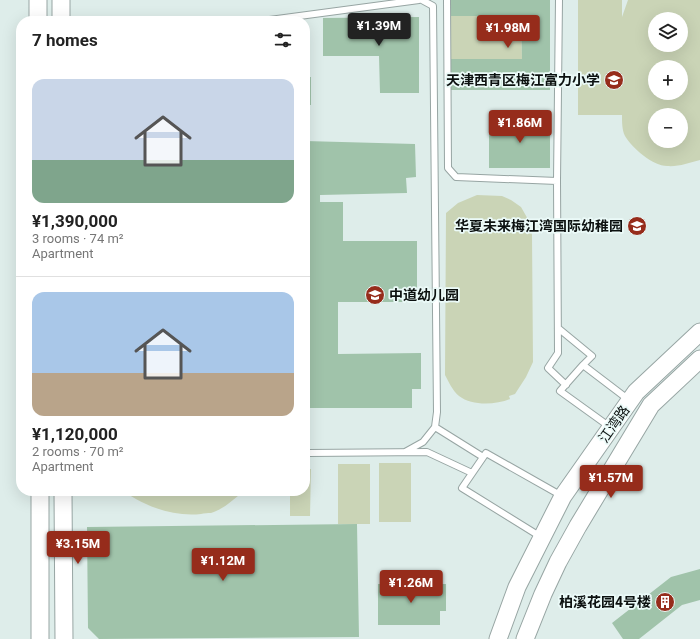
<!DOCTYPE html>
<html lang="en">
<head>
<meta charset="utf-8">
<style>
  body { margin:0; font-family:Roboto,"Noto Sans SC",sans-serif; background:#f2f2f2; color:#222; height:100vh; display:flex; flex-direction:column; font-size:15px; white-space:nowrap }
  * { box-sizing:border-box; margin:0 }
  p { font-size:13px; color:#767676 }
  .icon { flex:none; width:22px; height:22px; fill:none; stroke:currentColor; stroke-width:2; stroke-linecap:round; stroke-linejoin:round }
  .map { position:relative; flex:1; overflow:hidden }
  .panel { position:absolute; left:16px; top:16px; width:294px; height:480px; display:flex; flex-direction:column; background:#fff; border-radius:16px; box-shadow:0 4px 16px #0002 }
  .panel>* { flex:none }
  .controls { position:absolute; left:648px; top:12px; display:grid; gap:8px }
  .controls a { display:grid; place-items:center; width:40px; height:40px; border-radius:50%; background:#fff; box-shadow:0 4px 16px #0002; font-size:20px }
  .price { position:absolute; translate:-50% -34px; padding:0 9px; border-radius:4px; background:#962c1b; color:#fff; font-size:13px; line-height:26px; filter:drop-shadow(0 1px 2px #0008) }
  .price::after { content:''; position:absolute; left:50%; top:24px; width:12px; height:9px; margin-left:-6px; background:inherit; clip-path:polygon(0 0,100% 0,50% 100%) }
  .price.selected { background:#222; color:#fff }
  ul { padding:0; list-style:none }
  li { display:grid; align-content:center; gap:8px; height:212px; padding:0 16px }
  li+li { border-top:1px solid #e0e0e0 }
  li span { display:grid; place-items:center; height:124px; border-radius:12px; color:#555 }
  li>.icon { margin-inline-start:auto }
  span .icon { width:72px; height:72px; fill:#fffc; stroke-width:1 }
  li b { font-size:17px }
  h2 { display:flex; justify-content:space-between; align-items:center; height:48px; padding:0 16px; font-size:17px }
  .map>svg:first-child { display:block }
  .green { fill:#cad4b6; fill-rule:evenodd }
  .building { fill:#a0c3aa }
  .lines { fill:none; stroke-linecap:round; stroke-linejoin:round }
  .service-casing { stroke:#97a5a3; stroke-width:8 }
  .secondary-casing { stroke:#97a5a3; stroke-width:19 }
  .service { stroke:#fff; stroke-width:6 }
  .secondary { stroke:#fff; stroke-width:17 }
  .labels { text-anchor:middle; stroke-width:3.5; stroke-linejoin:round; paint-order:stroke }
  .poi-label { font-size:14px; font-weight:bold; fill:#0c1110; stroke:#ebfaf8; text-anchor:end }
  .street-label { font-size:14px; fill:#0c1110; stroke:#ebfaf8 }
</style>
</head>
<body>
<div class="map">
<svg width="700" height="639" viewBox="0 0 700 639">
  <rect width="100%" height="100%" fill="#deedea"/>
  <path class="green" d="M578,0h44v17l6,-17h72v160c-11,3 -22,7 -33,6 -14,0 -35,-18 -42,-30 -3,-6 -3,-14 -3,-21h-44zM655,19h26v26h-26zM655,67h26v26h-26zM655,115h26v26h-26z
    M451,16h70l1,43h-71z
    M477,195l25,1 9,4 10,7 8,14 3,14 1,127 -7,15 -11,17 -6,2 1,3c-15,6 -38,7 -51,-3 -7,-6 -10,-14 -14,-21l1,-162 12,-10z
    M379,463h32v59h-32z
    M338,464h32v60h-32z
    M305,469h6l-1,47h-20v-25h15z
    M123,491h121c-10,8 -20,18 -33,22 -3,0 -7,0 -10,1 -27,3 -55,-7 -78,-23z"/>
  <path class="building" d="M451,0h99v90h-99v-31h71l-1,-43h-70z
    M419,17v76h-39l-1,-37h-56v-38z
    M305,77h6v28h-6z
    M489,121h61v47h-61z
    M305,141l110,3 1,33 -10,1 1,15 -87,2v7h23v39h74v48h-7v13h-72v52l83,-1v36h-9v19h-107z
    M357,524l2,113 -260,2 -11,-11 -1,-101z
    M700,569v31l-18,5 -43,34h-16l-11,-16 59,-46z
    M378,584h68v27h-6v14h-62z"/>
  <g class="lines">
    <defs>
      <path id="service" d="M447,0l1,168 8,9 101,4
        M559,0l-2,181 1,172 -10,15 18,17
        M262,21l157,-21
        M558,328l34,28 -9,9
        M435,427l48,30
        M610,427l-50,-36 23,-26 46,35
        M305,450l3,3 119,-1 45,21
        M405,452l18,-10 12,-15 2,-15 -4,-406 -11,-6
        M541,537l-79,-49 24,-35 76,43"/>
      <path id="secondary" d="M38,21v-21
        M61,21v-21
        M40,491v148
        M63,491l1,148
        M498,639l19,-52 46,-91 73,-104 64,-60
        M525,639l18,-45 15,-32 20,-36 73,-121 49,-46"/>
    </defs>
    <use href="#service" class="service-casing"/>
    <use href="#secondary" class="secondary-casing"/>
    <use href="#service" class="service"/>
    <use href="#secondary" class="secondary"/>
  </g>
  <defs>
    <symbol id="school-disc" viewBox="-11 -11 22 22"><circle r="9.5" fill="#962c1b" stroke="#ebfaf8"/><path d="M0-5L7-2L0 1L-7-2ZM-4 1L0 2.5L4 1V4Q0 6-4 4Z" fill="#fff"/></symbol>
    <symbol id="building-disc" viewBox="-11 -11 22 22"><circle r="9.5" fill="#962c1b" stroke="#ebfaf8"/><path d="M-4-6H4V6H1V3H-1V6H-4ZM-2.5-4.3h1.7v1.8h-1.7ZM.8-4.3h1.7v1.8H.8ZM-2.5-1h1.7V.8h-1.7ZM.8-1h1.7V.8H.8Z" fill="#fff"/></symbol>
  </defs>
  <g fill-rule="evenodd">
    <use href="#school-disc" x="603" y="69" width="22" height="22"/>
    <use href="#school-disc" x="626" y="215" width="22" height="22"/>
    <use href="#school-disc" x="364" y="284" width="22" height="22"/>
    <use href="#building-disc" x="654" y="591" width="22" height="22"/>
  </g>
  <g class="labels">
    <g class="poi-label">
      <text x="600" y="85">天津西青区梅江富力小学</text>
      <text x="623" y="231">华夏未来梅江湾国际幼稚园</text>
      <text x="389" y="300" text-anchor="start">中道幼儿园</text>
      <text x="651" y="607">柏溪花园4号楼</text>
    </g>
    <g class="street-label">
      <text transform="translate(614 424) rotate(-55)" y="5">江湾路</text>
    </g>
  </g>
</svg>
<div class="controls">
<a><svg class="icon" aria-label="layers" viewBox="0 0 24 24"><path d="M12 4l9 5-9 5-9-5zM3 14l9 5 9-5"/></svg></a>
<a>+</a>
<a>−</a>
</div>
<b class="price selected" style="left:379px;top:47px">¥1.39M</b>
<b class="price" style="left:508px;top:49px">¥1.98M</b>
<b class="price" style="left:520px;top:144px">¥1.86M</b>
<b class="price" style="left:611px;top:499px">¥1.57M</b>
<b class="price" style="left:78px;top:565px">¥3.15M</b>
<b class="price" style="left:223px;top:582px">¥1.12M</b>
<b class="price" style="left:411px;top:604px">¥1.26M</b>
<section class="panel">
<h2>7 homes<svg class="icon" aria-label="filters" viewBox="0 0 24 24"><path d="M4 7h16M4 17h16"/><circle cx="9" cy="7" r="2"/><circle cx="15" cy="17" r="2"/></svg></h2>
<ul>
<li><span style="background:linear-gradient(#c9d6e8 65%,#7fa58c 0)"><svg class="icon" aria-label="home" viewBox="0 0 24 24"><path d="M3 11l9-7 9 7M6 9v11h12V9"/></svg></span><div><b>¥1,390,000</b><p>3 rooms · 74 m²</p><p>Apartment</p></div></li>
<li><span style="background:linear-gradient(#a9c7e8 65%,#b9a48a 0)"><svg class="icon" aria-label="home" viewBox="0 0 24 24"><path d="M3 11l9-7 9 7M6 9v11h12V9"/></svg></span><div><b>¥1,120,000</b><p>2 rooms · 70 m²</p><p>Apartment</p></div></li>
</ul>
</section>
</div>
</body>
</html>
